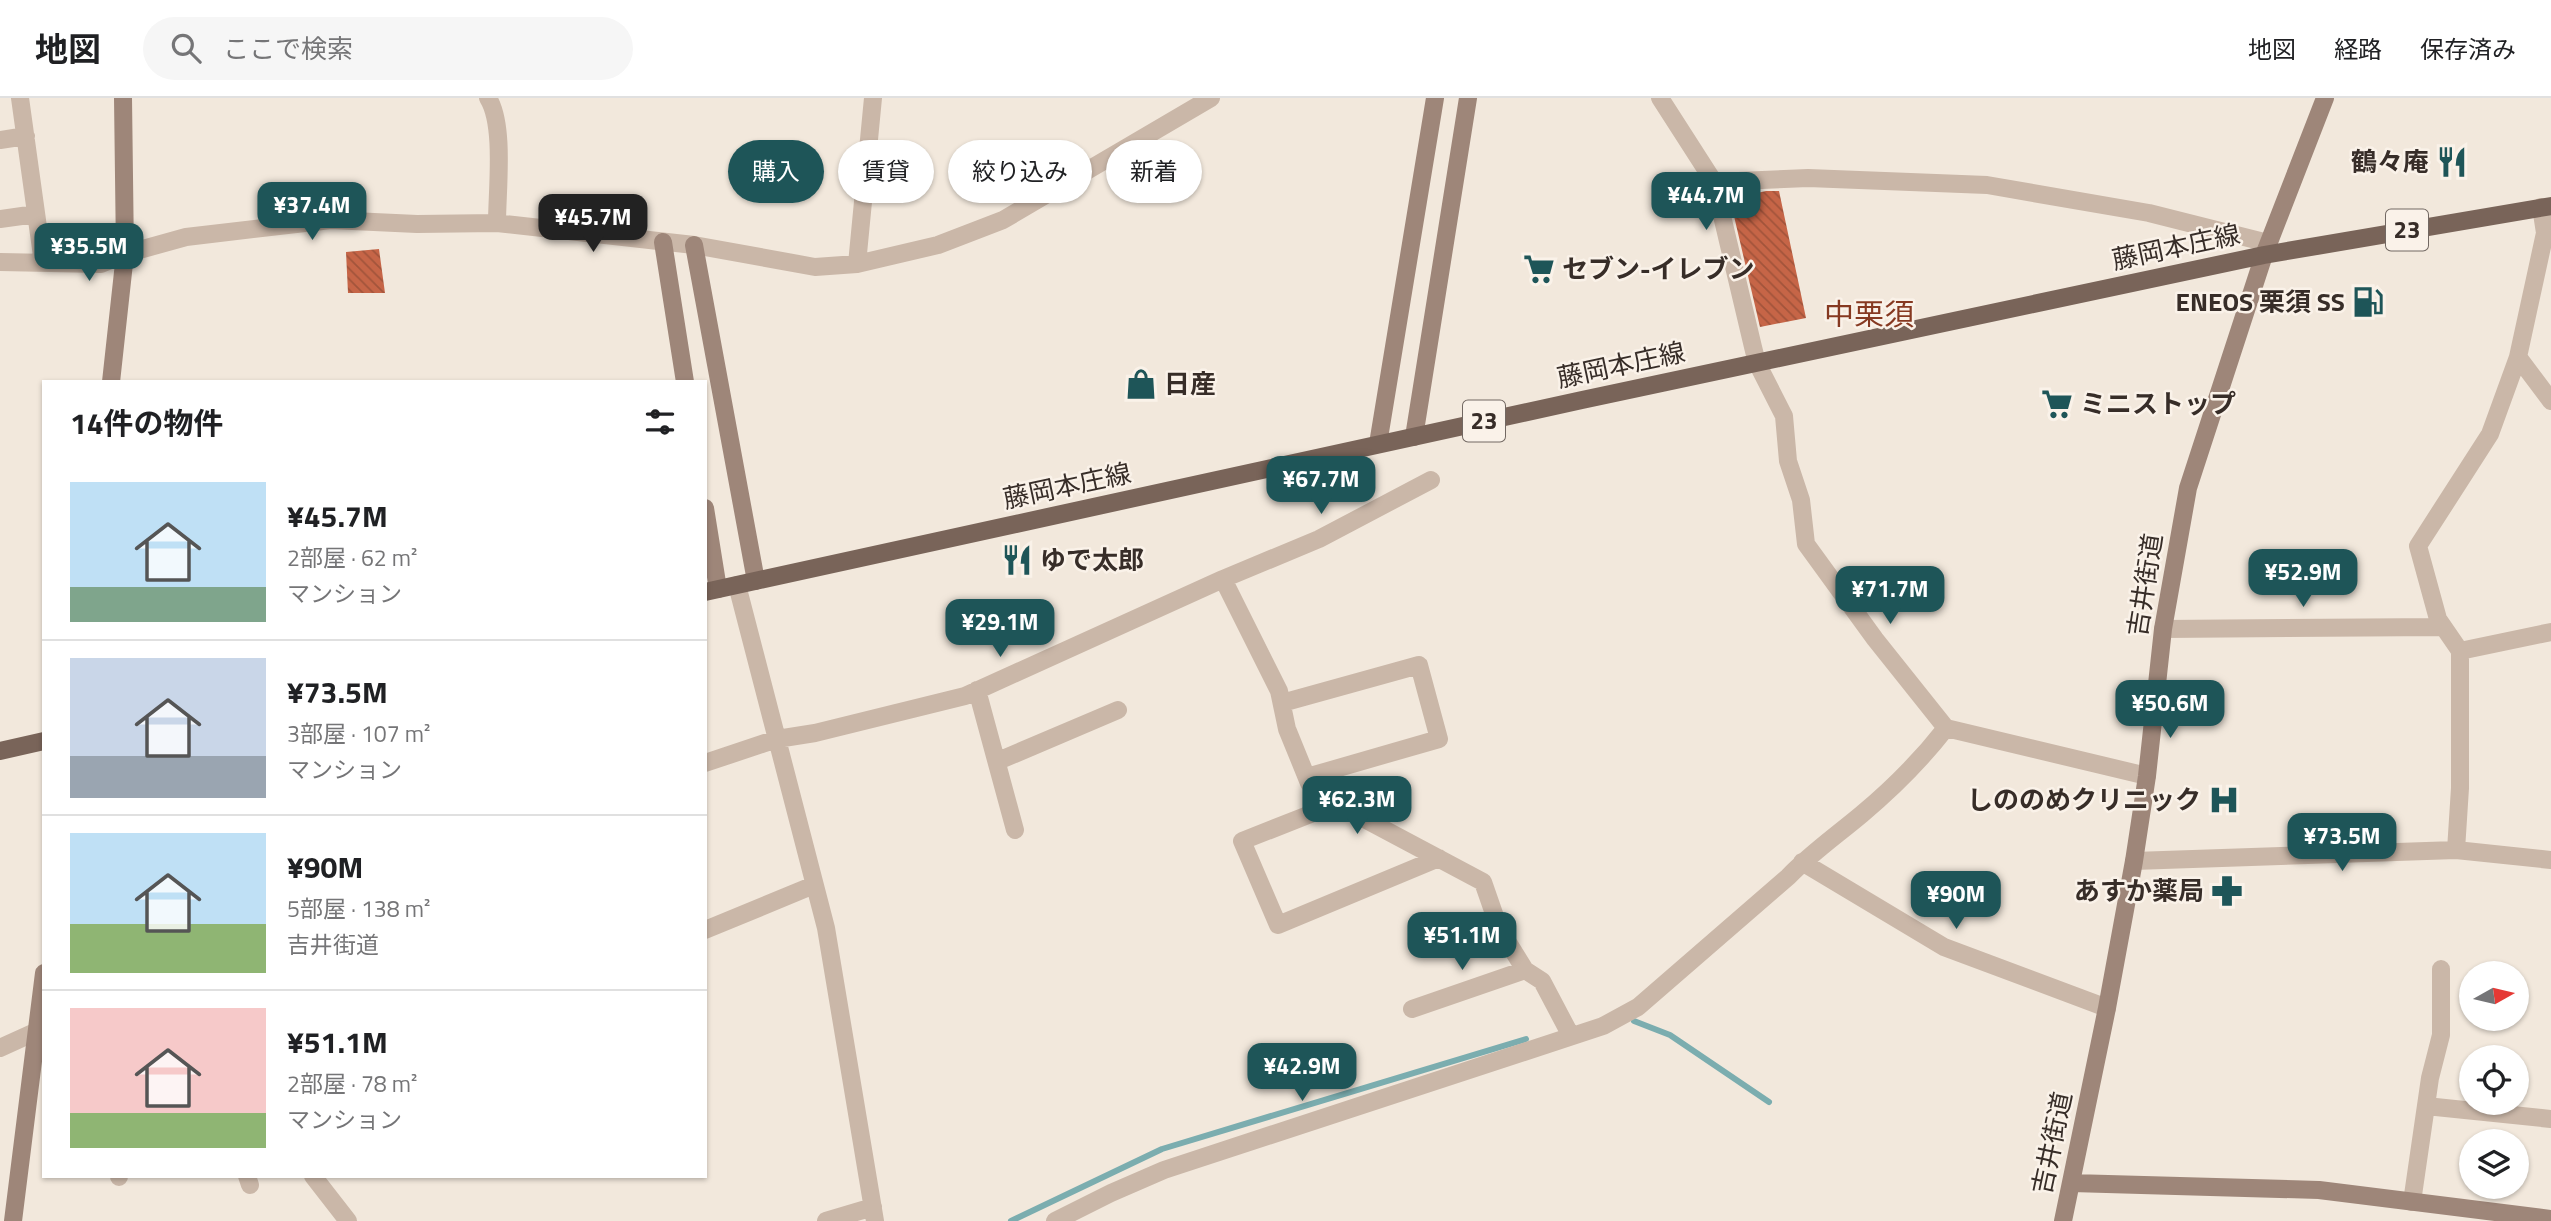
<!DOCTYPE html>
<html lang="ja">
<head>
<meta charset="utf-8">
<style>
  body { margin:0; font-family:"Titillium Web","Noto Sans JP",sans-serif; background:#f6f6f6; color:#202124; height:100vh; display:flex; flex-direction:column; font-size:26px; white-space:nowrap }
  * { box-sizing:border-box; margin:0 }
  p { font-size:23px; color:#757577 }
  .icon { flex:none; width:38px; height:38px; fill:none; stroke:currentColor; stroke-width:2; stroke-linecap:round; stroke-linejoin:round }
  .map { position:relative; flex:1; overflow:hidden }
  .sheet { position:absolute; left:42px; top:282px; width:665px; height:798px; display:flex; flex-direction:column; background:#fff; border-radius:0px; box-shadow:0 2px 5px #0004 }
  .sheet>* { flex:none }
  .guide { position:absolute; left:728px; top:42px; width:665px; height:63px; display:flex; gap:14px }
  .needle { width:46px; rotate:82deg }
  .controls { position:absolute; left:2459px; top:863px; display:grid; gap:14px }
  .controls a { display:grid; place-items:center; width:70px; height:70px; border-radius:50%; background:#fff; box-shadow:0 2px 5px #0004; font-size:35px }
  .price { position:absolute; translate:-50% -60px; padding:0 16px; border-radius:14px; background:#1e5558; color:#fff; font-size:23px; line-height:46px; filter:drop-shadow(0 2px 4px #0008) }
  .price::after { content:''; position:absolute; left:50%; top:42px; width:21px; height:16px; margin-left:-10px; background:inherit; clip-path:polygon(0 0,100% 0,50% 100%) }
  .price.active { background:#222; color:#fff }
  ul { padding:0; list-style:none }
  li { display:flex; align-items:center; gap:21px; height:175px; padding:0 28px }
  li+li { border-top:2px solid #e0e0e0 }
  li span { display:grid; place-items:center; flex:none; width:196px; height:140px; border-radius:0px; color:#555 }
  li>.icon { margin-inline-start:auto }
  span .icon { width:84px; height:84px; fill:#fffc; stroke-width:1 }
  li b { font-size:30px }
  h2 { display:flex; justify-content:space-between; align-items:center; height:84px; padding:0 28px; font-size:30px }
  .tag { padding:0 24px; border-radius:32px; background:#fff; box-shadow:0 2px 5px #0004; font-size:24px; line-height:63px }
  .tag.active { background:#1e5558; color:#fff }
  header { display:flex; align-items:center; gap:42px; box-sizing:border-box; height:98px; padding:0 35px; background:#fff; border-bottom:2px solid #e0e0e0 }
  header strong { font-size:33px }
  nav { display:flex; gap:38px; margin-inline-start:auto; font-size:24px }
  .search { width:490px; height:63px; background:#f6f6f6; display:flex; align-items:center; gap:18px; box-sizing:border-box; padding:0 24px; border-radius:38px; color:#757577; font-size:26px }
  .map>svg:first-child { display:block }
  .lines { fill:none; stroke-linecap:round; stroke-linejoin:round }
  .stream { stroke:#7badaf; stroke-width:6 }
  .building { fill:url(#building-back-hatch) }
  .street { stroke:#cab7a8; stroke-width:18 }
  .secondary { stroke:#9e8679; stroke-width:18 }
  .primary { stroke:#796459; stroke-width:18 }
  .labels { text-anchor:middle; stroke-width:5; stroke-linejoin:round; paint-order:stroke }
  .shield { fill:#faf2e9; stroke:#726862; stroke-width:2 }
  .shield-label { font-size:24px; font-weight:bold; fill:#372d28 }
  .poi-label { font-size:26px; font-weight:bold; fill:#372d28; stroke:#faf2e9; text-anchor:end }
  .street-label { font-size:26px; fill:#372d28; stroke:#faf2e9 }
  .quarter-label { font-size:30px; fill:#863921; stroke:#faf2e9 }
</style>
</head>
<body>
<header>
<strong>地図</strong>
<div class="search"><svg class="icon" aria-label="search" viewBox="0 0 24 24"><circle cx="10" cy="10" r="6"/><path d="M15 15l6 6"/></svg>ここで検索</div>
<nav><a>地図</a><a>経路</a><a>保存済み</a></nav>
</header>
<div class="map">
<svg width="2551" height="1123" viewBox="0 0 2551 1123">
  <defs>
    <pattern id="building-back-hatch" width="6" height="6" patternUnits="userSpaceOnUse" patternTransform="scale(1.75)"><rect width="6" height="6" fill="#c66547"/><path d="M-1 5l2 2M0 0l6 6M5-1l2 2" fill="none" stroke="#a2543b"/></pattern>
  </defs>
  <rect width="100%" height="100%" fill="#f2e8dc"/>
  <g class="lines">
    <path class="stream" d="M1634,923l36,14 99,67
      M1011,1123l151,-72 364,-110"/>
  </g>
  <path class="building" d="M1766,93h13l27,127 -46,9 -30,-128z
    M379,151l6,44h-37l-2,-41z"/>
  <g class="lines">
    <path class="street" d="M20,0l23,165
      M488,0c17,27 9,92 9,125
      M1660,0l54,84 39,165 4,16 27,53 4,45 13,39 5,44 69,95 71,89 201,48
      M0,42l26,-4
      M1714,84l94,-4 179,7 162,28 119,30
      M2541,109l4,26 -27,124 33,44
      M0,121l36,-5
      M0,164l101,2 24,-10 61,-17 145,-17 86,4 80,-1 197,22 121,22 42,-3 81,-19 65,-25 208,-122
      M857,166l16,-166
      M1223,481l56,112 8,38 22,54 18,16 156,83 16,46 26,42 17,11 29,55
      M737,487l89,343 49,293
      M2163,531l280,-2
      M2460,553l91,-19
      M977,592l38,140
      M1282,605l137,-38 20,74 -132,38
      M998,663l120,-51
      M705,665l72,-24 38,-6 150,-37 258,-117 96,-40 112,-59
      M1336,706l-94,37 36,84 161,-67
      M2456,752l4,-62v-137l-22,-32 -20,-73 72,-112 28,-77
      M2134,763l322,-11 95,10
      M1802,764l142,85 163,61
      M705,832l109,-45
      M1412,911l113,-39
      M0,950l44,-20
      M2426,1008l125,13
      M119,1078v1
      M247,1078l3,9
      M313,1078l35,45
      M2412,1104l18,-124 11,-43v-66
      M826,1123l47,-14
      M1055,1123l56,-28 53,-23 439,-144 35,-19 150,-130c22,-23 49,-42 74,-63 31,-26 59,-54 84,-86"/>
    <path class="secondary" d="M663,144l22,140
      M694,147l62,336
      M111,284l14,-128 -2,-156
      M1414,339l54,-339
      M1378,346l57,-346
      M705,410l13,81
      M2072,1085l247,7 232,29
      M13,1123l31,-248
      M2063,1123l44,-213 27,-147 13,-85 16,-147 25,-141 76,-233 61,-157"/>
    <path class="primary" d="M705,494l877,-192 682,-145 287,-49
      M0,653l44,-10"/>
  </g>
  <defs>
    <symbol id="restaurant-bare" viewBox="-9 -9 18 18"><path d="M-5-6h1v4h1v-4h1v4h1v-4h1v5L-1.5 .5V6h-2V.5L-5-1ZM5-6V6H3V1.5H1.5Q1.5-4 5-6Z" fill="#1e5558" stroke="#faf2e9" stroke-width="2.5" paint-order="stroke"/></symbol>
    <symbol id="supermarket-bare" viewBox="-9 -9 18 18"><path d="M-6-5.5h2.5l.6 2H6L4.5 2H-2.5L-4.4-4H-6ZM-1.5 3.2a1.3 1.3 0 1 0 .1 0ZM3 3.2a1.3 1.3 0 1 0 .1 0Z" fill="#1e5558" stroke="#faf2e9" stroke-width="2.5" paint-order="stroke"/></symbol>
    <symbol id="fuel-bare" viewBox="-9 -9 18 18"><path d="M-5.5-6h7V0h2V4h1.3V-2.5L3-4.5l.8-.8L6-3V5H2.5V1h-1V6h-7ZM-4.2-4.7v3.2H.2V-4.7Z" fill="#1e5558" stroke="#faf2e9" stroke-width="2.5" paint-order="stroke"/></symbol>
    <symbol id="shop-bare" viewBox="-9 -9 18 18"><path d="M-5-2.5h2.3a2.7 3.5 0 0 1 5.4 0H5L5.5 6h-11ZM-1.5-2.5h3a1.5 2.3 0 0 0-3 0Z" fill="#1e5558" stroke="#faf2e9" stroke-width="2.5" paint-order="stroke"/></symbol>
    <symbol id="hospital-bare" viewBox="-9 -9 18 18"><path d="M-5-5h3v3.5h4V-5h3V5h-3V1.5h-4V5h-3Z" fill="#1e5558" stroke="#faf2e9" stroke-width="2.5" paint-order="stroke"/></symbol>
    <symbol id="pharmacy-bare" viewBox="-9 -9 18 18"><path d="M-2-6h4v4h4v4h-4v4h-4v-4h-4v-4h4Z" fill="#1e5558" stroke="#faf2e9" stroke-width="2.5" paint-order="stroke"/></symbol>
  </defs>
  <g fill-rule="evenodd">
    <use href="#restaurant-bare" x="2430" y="42" width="44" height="44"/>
    <use href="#supermarket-bare" x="1517" y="149" width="44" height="44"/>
    <use href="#fuel-bare" x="2346" y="182" width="44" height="44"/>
    <use href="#shop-bare" x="1119" y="264" width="44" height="44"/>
    <use href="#supermarket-bare" x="2035" y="284" width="44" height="44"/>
    <use href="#restaurant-bare" x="995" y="440" width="44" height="44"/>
    <use href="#hospital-bare" x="2202" y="680" width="44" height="44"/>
    <use href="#pharmacy-bare" x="2205" y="771" width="44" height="44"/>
  </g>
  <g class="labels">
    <g class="shield">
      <rect x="2386" y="111.5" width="42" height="41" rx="5"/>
      <rect x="1463" y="302.5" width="42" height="41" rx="5"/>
    </g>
    <g class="shield-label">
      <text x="2407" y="140">23</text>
      <text x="1484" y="331">23</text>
    </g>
    <g class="poi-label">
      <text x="2429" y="73">鶴々庵</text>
      <text x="1562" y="180" text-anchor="start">セブン-イレブン</text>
      <text x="2345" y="213">ENEOS 栗須 SS</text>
      <text x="1164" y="295" text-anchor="start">日産</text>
      <text x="2080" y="315" text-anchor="start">ミニストップ</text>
      <text x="1040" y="471" text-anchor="start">ゆで太郎</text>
      <text x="2201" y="711">しののめクリニック</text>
      <text x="2204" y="802">あすか薬局</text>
    </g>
    <g class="street-label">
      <text transform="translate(2176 149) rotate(-12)" y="9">藤岡本庄線</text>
      <text transform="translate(1621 267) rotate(-12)" y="9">藤岡本庄線</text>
      <text transform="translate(1067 388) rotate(-12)" y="9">藤岡本庄線</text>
      <text transform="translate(2145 487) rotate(-81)" y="9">吉井街道</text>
      <text transform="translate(2052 1045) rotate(-78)" y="9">吉井街道</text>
    </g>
    <g class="quarter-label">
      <text x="1869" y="227">中栗須</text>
    </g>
  </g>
</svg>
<div class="controls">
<a><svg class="needle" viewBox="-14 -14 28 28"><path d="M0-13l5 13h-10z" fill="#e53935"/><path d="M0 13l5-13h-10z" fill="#757577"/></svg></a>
<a><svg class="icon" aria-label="locate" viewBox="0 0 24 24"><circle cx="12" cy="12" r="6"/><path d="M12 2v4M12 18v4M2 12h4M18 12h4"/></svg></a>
<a><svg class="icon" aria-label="layers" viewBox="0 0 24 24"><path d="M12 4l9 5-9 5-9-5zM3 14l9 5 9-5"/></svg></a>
</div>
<b class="price" style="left:1706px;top:134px">¥44.7M</b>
<b class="price" style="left:312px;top:144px">¥37.4M</b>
<b class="price active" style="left:593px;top:156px">¥45.7M</b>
<b class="price" style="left:89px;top:185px">¥35.5M</b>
<b class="price" style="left:1321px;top:418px">¥67.7M</b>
<b class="price" style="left:2303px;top:511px">¥52.9M</b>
<b class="price" style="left:1890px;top:528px">¥71.7M</b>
<b class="price" style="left:1000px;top:561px">¥29.1M</b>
<b class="price" style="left:2170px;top:642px">¥50.6M</b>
<b class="price" style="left:1357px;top:738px">¥62.3M</b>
<b class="price" style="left:2342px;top:775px">¥73.5M</b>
<b class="price" style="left:1956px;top:833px">¥90M</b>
<b class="price" style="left:1462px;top:874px">¥51.1M</b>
<b class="price" style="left:1302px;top:1005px">¥42.9M</b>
<div class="guide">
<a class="tag active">購入</a>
<a class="tag">賃貸</a>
<a class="tag">絞り込み</a>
<a class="tag">新着</a>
</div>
<section class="sheet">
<h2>14件の物件<svg class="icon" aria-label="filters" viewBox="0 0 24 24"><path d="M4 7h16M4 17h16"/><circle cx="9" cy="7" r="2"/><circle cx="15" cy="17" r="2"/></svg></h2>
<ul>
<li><span style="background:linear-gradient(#bfe0f5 75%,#7fa58c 0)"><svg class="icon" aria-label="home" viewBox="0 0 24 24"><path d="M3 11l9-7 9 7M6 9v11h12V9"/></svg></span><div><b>¥45.7M</b><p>2部屋 · 62 m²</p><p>マンション</p></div></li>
<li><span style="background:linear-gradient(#c9d6e8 70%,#9aa5b1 0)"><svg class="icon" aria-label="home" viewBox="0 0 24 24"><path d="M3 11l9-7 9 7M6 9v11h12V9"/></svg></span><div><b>¥73.5M</b><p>3部屋 · 107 m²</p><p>マンション</p></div></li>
<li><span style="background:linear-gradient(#bfe0f5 65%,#8fb573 0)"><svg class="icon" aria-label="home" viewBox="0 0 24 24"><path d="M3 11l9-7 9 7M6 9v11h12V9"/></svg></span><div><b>¥90M</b><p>5部屋 · 138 m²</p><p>吉井街道</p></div></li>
<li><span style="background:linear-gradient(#f6c9c9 75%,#8fb573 0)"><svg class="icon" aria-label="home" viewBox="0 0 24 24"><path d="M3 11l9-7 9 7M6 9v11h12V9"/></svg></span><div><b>¥51.1M</b><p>2部屋 · 78 m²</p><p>マンション</p></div></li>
</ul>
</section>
</div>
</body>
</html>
